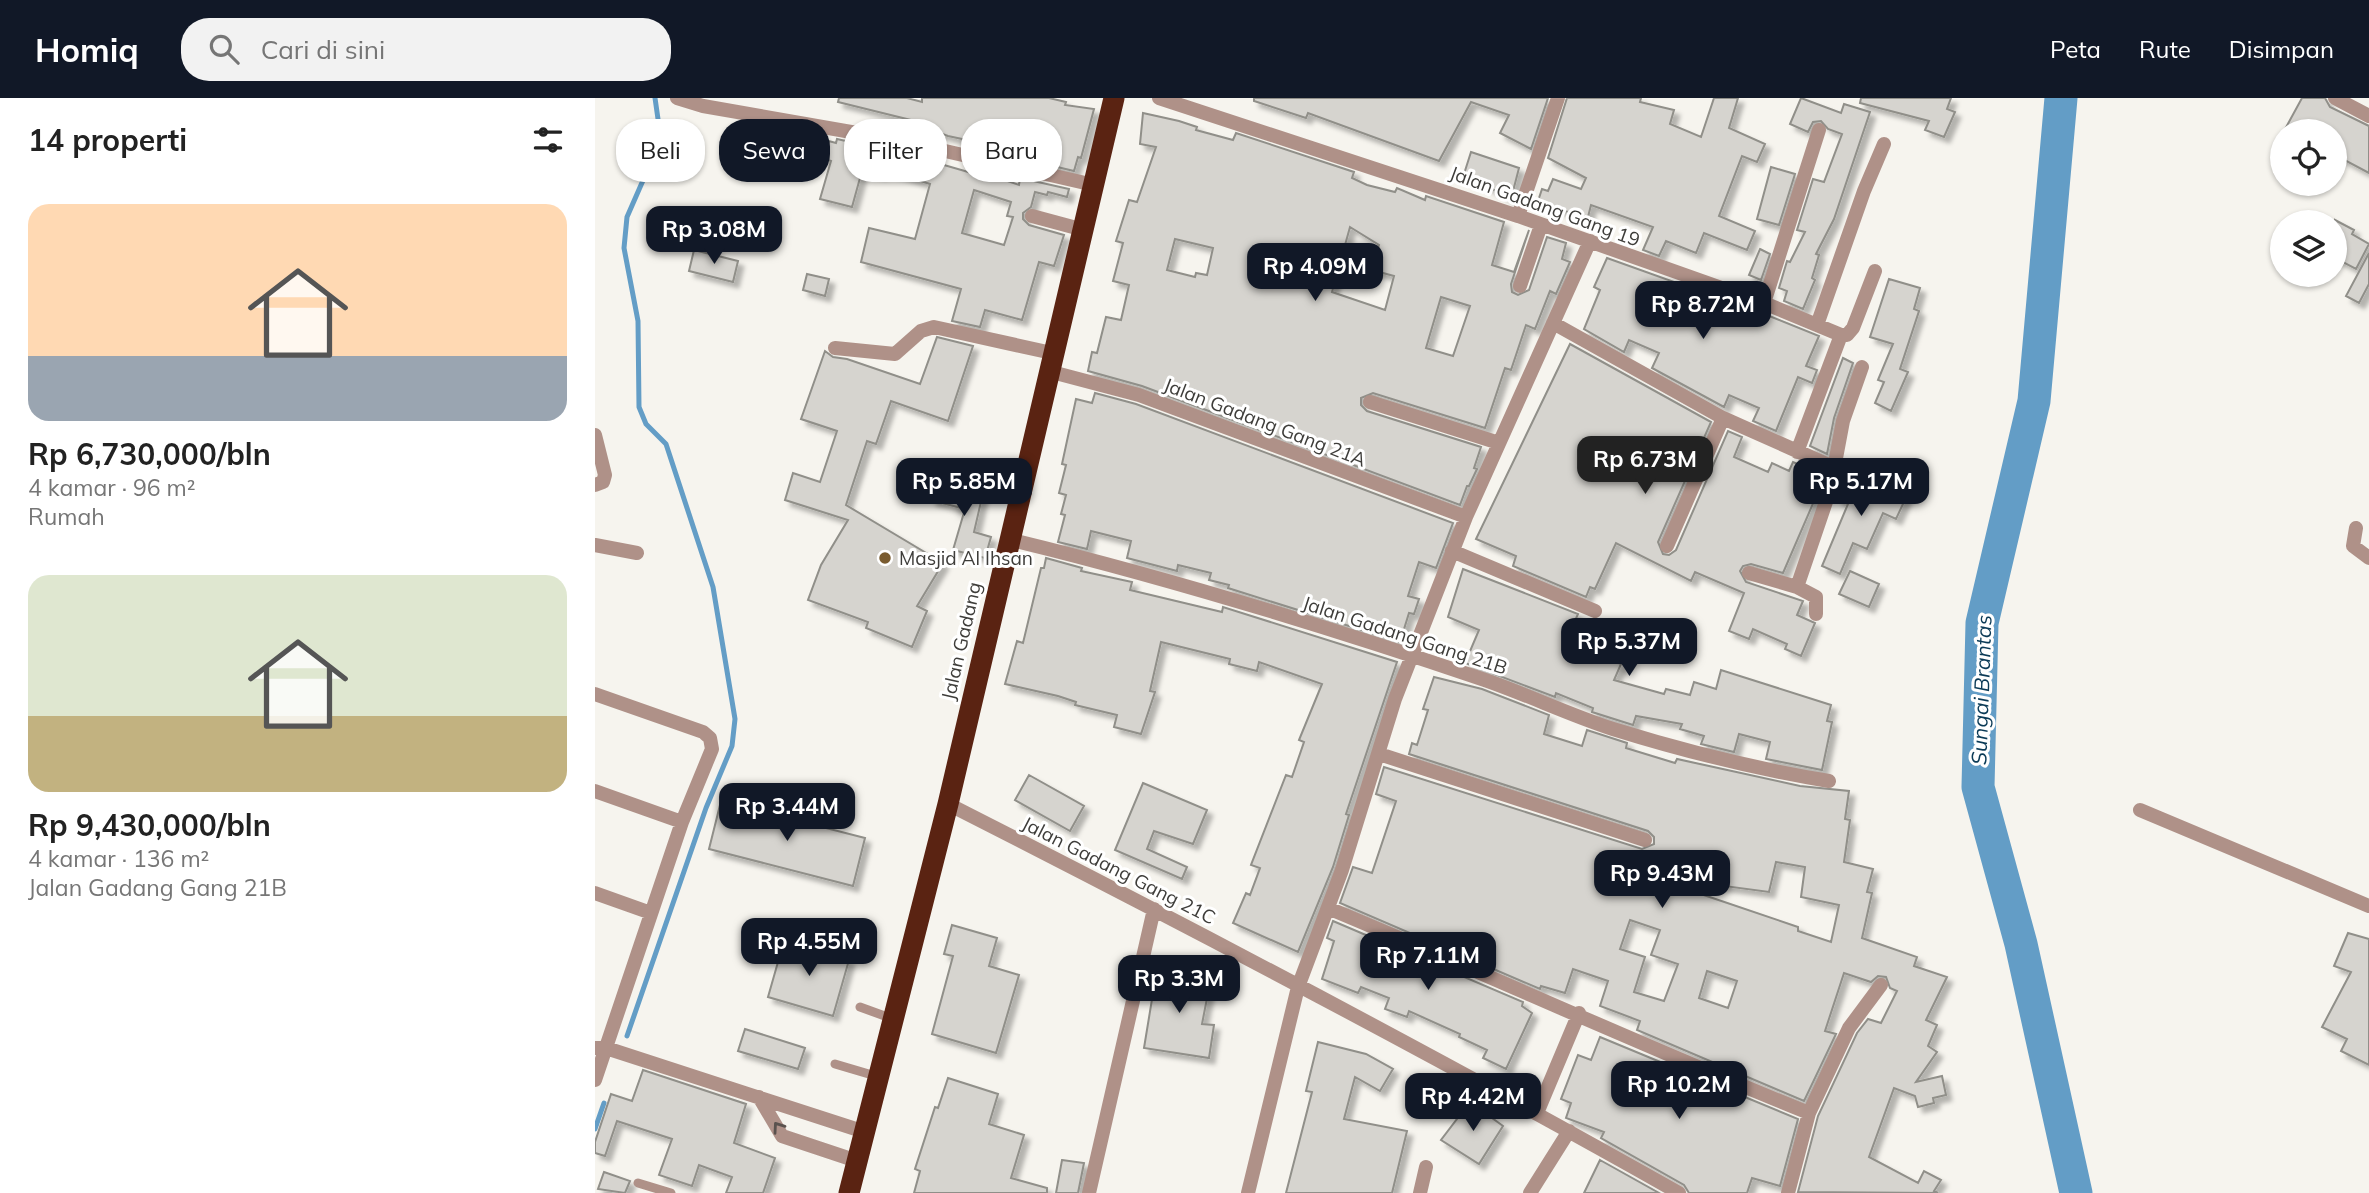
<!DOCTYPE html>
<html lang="id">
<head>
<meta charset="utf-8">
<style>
  body { margin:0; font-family:Mulish,sans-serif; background:#f2f2f2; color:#222; height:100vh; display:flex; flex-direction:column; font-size:26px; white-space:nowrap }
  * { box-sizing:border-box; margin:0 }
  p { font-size:23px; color:#767676 }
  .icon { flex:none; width:38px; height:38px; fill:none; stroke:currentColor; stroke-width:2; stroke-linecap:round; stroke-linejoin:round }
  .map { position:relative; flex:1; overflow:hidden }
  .panel { display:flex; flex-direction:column; background:#fff; width:595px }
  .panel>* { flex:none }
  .top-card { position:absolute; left:21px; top:21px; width:665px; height:63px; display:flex; gap:14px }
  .controls { position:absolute; left:1675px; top:21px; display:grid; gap:14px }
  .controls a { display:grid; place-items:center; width:77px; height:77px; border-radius:50%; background:#fff; box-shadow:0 2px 5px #0004; font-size:35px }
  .price { position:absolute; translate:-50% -60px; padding:0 16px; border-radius:14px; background:#111827; color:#fff; font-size:23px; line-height:46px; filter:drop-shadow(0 2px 4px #0008) }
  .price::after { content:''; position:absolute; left:50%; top:42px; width:21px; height:16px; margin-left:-10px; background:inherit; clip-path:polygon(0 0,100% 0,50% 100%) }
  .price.active { background:#222; color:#fff }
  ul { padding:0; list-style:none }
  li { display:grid; align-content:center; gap:14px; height:371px; padding:0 28px }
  li span { display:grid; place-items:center; height:217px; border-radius:21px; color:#555 }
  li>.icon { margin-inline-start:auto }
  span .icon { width:126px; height:126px; fill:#fffc; stroke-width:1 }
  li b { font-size:30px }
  h2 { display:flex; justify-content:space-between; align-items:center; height:84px; padding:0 28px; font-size:30px }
  .tag { padding:0 24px; border-radius:28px; background:#fff; box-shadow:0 2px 5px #0004; font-size:24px; line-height:63px }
  .tag.active { background:#111827; color:#fff }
  header { display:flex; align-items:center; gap:42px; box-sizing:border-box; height:98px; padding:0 35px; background:#111827; color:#fff }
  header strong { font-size:33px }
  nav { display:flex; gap:38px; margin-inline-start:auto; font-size:24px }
  .search { width:490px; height:63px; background:#f2f2f2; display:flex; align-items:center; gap:18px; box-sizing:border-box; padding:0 24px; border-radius:28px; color:#767676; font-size:26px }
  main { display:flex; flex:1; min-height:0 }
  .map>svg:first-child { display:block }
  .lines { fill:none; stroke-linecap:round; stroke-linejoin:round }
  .stream { stroke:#639dc6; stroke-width:5 }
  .river { stroke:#639dc6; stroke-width:33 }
  .building { fill:#d6d4cf; stroke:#908f89; stroke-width:2; fill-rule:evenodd; filter:url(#shadow) }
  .lane { stroke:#af9188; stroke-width:9 }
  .street { stroke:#af9188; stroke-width:14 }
  .highway { stroke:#5a2312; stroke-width:21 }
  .oneway { stroke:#5a524e }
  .poi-dot { fill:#795b2f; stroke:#fff; stroke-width:2.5 }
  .labels { text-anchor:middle; stroke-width:6; stroke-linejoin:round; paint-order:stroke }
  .street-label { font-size:19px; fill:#3e3d3a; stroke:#fff }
  .poi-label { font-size:19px; fill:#3e3d3a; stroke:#fff; text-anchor:start }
  .water-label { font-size:21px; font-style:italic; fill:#0a3a56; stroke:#fff }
</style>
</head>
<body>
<header>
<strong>Homiq</strong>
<div class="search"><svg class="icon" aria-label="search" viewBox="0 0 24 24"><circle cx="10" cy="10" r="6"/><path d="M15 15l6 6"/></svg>Cari di sini</div>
<nav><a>Peta</a><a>Rute</a><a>Disimpan</a></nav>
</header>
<main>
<section class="panel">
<h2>14 properti<svg class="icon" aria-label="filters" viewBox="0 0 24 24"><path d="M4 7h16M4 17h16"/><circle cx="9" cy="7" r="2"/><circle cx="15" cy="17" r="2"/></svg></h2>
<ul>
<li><span style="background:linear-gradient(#ffd9b3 70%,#9aa5b1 0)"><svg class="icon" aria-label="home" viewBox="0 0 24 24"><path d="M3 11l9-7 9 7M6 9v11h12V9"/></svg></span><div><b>Rp 6,730,000/bln</b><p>4 kamar · 96 m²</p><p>Rumah</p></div></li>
<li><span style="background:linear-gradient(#dfe7d0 65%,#c2b280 0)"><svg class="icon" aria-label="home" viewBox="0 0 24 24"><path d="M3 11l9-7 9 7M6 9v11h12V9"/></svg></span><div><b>Rp 9,430,000/bln</b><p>4 kamar · 136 m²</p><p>Jalan Gadang Gang 21B</p></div></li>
</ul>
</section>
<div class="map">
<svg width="1774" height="1095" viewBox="0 0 1774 1095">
  <defs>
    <filter id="shadow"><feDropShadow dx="5.5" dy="5.5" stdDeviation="2" flood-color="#0004"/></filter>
  </defs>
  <rect width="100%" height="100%" fill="#f6f4ee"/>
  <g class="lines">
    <path class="stream" d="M32,938l79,-228 26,-62 3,-27 -22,-132 -47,-143 -20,-20 -7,-17 -1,-86 -14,-73 3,-31 21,-48 11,-43 -4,-28
      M0,1031l9,-26"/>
    <path class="river" d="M1466,0l-27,303 -52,222 -4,164 43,157 55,249"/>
  </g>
  <path class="building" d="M244,0h68l15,4v-4h127l17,4 -1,3 29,4 -13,49 -3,-1 -4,14 -50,-12 2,-10 -39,-10 -1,5 -38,-8 -30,-11 1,-3 -81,-20z
    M659,0h294l-17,51 -31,-16 9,-18 -38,-13 -32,59 -131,-48 -2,5 -52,-17z
    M972,0h74l-1,4 34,8 -4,14 31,13 13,-39h24l-9,30 36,16 -8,18 -15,-6 -23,60 36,15 -8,19 -43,-17 -8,20 -30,-12 -7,15 -16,-6 10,-23 -62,-22 -3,12 -51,-13 5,-15 6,2 5,-12 28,10 5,-11 -38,-20z
    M1206,0l40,15 3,-9 26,8 -36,107 -18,35 3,1 -7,23 3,2 -12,29 -19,-8 3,-10 -8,-3 8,-27 3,1 15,-30 -8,-2 16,-51 11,3 18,-48 -14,-5 -7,-8 -8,1 -5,10 -18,-8z
    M1266,0h90l-4,11 8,3 -11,25 -19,-7 4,-9 -69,-18z
    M1707,0h23l5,9 39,19v47l-34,-18v-24h-51z
    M548,15l36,8 18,6 -1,3 37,10 3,-7 118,39 -2,6 15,7 28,7 2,-4 28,12 1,-4 78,26 -12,43 22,7 15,-42 -18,54 1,8 6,3 11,-5 18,-53 19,6 -4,16 8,3 -14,32 -6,-3 -15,38 -9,-4 -15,45 -6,-2 -20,60 -112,-35 -12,5v7l6,6 114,36 -7,21 3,1 -8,17h-2l-7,19 -318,-119 -54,-15 4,-19 5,1 9,-36 15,3 8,-35 -16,-4 10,-38 -7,-2 13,-41 8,2 19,-55 -16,-3zM755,129l29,18 -7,25 22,6 -9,34 -53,-18zM580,141l38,9 -6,27 -11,-2 -1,4 -28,-7zM846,199l29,9 -17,50 -27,-8z
    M204,35l37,10 1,-4 35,8 26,9 1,-4 90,26 1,-3 29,10 1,-7 49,11 -2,8 -19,-5 -1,3 -12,-3 -4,15 -8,6v6l6,6 35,10 -10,31 -15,-4 -17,58 -37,-10 -5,17 -28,-6 9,-32 -100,-27 8,-34 46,11 15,-55 -47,-15 -2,5 -18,-7 -11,40 -32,-8 11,-38 -37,-11zM379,92l37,12 -4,14 6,1 -9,28 -42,-12z
    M876,54l48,16 -8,31 -47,-25z
    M1176,69l24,7 -16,51 -22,-6z
    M1740,122l19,10 -2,4 17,10 -13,25 -21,-11z
    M1165,151l10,5 -9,26 -12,-5z
    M99,152l44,11 -5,21 -44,-11z
    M1774,155v31l-10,19 -13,-7z
    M1012,160l70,25 -2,4 29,12 2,-4 58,27 3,-7 52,21 -13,30 11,4 -5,13 -14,-6 -22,54 -23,-10 6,-13 -30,-13 -5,12 -72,-39 7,-15 -30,-13 -5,12 -40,-23 16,-39 -6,-3z
    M212,176l22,5 -4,17 -22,-6z
    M1294,181l31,9 -6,21 5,2 -19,58 8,3 -17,39 -16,-8 9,-21 -6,-2 15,-36 -23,-7z
    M342,239l36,9 -25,75 -57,-20 -15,43 -9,-3 -21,64 97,58 -26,43 10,5 -15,36 -46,-19 2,-6 -60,-22 13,-35 27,-45 -63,-20 8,-27 27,9 17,-51 -36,-12 24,-68 8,6 14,2 73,25z
    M975,246l141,78 -53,120 5,12 6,1 7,-5 52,-119 14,6 -8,20 34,15 4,-9 17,8 4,-9 15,6 -5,10 18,7 -38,88 -32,-9 -8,2 -3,5 6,11 57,19 -6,14 18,8 -14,33 -16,-7 2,-5 -34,-15 -4,10 -20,-8 15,-38 -49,-21 -4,9 -75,-38 -21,46 -5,-2 -4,10 -73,-31 3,-10 -40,-17z
    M1248,260l10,5 -19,55 -7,36 -17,-8z
    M500,295l41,11 317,119 -17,45 -17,-6 -11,34 11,3 -5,15 -5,-1 -9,29 -172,-54 1,-3 -20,-5 2,-7 -33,-8 -1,6 -50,-13 4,-17 -40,-10 -4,18 -29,-7 7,-27 -4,-1 5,-19 -7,-2 7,-28 -4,-1 14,-65 16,4z
    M1252,379l40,17 4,-11 18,8 -13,28 -13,-6 -16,36 -14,-6 -13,31 -18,-8 26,-62 -11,-5z
    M340,384l48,11 -9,39 17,5 -6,21 -32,-8 12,-41 -34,-9z
    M451,460l36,10 -1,3 51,11 -2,8 92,22 1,-5 174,55 -51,152 3,1 -16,52 -35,85 -65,-29 13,-30 4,2 10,-27 -9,-3 35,-90 6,2 12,-35 -5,-2 23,-56 -63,-22 -2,9 -28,-7 1,-5 -69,-17 -11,49 5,1 -14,42 -27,-7 3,-12 -42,-10 1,-3 -18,-6 -53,-12 12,-43 6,2 18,-75h3z
    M868,471l115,45 -7,16 16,7 -5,11 39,16 -7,16 50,14 2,-5 24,6 4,-13 22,7 5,-19 110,35 -4,16 5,1 -10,48 -56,-11 4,-17 -31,-8 -5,18 -33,-8 3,-8 -24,-7 2,-5 -46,-8 -3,9 -41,-13 1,-4 -37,-15 -1,4 -90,-34 14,-33 -31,-13z
    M1255,473l29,13 -10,23 -30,-13z
    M839,579l48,12 67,26 -5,19 38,12 5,-16 40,13 -1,5 49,15 2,-4 123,27 49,5 -4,28 5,1 -6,42 29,7 -6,23 5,1 -10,45 55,19 -3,9 33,11 -21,43 11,5 -9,21 9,6 -21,30 26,-6 4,19 -13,3 1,5 -16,4 -3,-11 -21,-8 -25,69 49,26 6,-12 17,9 -7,11 4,2 -140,-1 20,-76 39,-83 11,-14 13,4 16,-32 -7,-3 -4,-11 -8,-1 -7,6 -27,-9 -19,58 11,3 -32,67 -167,-71 3,-9 -40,-15 8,-25 -35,-12 -8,24 -24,-7 -1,3 -200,-86 13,-36 19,6 24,-72 -20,-7 8,-27 258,82 12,-5v-7l-6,-6 -239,-77 3,-11 5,2 11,-35 -5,-1zM1181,764l29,5 -4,30 38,8 -8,37 -33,-11v-4l-106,-36 3,-9 74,10zM1035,822l30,10 -9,25 27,9 -14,37 -30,-9 11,-35 -25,-8zM1112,873l30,10 -9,27 -29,-10z
    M434,677l55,31 -14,25 -55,-31z
    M548,685l64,27 -14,34 -39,-13 -7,18 40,18 -5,12 -67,-29z
    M126,703l144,37 -12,48 -144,-37z
    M738,823l190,81 -1,4 10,7 -26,56 -23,-11 4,-8 -28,-13 1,-3 -51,-23 -2,6 -22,-8 4,-11 -28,-11 -3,6 -36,-14 12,-38 -7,-3z
    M357,827l45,13 -8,28 30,9 -23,78 -64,-19 21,-78 -9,-2z
    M1753,835l21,6v126l-28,-14 6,-12 -25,-12 29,-55 -17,-6z
    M189,843l65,19 -16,56 -65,-19z
    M573,861l24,4 -3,22 20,3 -7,36 12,1 -5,33 -65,-10 11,-67 10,2z
    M150,931l60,19 -7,21 -60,-18z
    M1005,939l198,82 -18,67 -28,-8 -5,15h-58l-5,-8 -83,-47 3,-6 -38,-14 5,-15 -10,-4 17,-44 13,5z
    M723,944l48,12 27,15 -13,22 -25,-14 -11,42 63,12 -15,62h-106l26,-101 -6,-1z
    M48,972l103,34 -12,39 41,15 -12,35h-37l6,-16 -33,-12 -7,21 -33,-11 13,-36 -55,-18 -12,35 -10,-3v-11l16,-48 21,7z
    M353,980l50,16 -9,30 35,11 -13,43 36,10v5h-133l6,-22 -5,-2 20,-62 3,1z
    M875,1004l33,24 -24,38 -38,-24z
    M467,1062l22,3 -6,30h-22z
    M1005,1062l59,33h-75z
    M9,1074l26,9 -5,12 -27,-4z"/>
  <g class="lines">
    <path class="lane" d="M265,909l33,12
      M240,966l44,13
      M43,1085l33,10"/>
    <path class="street" d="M82,0l26,8 194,34 197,45
      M564,0l359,118 246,87 77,32h6l6,-7 22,-57
      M1740,0l34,18
      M437,118l52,14
      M923,118l40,-118
      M925,188l21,-61
      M1169,205l55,-173
      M958,225l170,95 110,49
      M1222,227l47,-134 20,-47
      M240,250l60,6 26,-23 13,-4 118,26
      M453,273l91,24 327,122
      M775,304l129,41
      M0,337l10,40 -2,7 -8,3
      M1202,354l44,-117
      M1761,430l-3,18 16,12
      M413,441c162,39 320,88 477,141 43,15 85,35 128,49 71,22 143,40 216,52
      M0,447l42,8
      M1072,448l56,-128
      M857,453l143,60
      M1154,475l48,14
      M1221,516v-17l-19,-10 33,-97 13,-69 19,-54
      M0,596l108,38 7,6 2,11 -30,73 -87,258
      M784,656l266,86
      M0,693l87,31
      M353,706c246,125 490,253 731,389
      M1545,712l229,96
      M0,795l56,20
      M733,810c161,67 319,140 481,205
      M0,950h11l259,84
      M164,999l23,39 75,25
      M942,1015l42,-100
      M494,1095l65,-284
      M653,1095l50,-206 44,-117 53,-171 71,-182 124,-276
      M825,1095l6,-26
      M935,1095l39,-62
      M1193,1095l21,-80 40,-85 32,-43"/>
    <path class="highway" d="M254,1095l99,-389 166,-706"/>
  </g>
  <defs><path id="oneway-chevron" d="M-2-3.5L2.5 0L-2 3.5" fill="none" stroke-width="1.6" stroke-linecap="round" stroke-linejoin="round" transform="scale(1.75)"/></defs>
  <use class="oneway" href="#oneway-chevron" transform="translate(183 1029) rotate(-125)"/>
  <circle class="poi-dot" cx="290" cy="460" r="7"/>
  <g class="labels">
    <g class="street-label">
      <text transform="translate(950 108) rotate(20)" y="7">Jalan Gadang Gang 19</text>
      <text transform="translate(670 324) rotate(21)" y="7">Jalan Gadang Gang 21A</text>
      <text transform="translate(810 537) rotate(18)" y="7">Jalan Gadang Gang 21B</text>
      <text transform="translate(366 543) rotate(-77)" y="7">Jalan Gadang</text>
      <text transform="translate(524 772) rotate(27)" y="7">Jalan Gadang Gang 21C</text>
    </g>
    <g class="poi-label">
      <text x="304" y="467">Masjid Al Ihsan</text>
    </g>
    <g class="water-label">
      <text transform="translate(1387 592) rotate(-88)" y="7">Sungai Brantas</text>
    </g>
  </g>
</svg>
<div class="controls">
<a><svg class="icon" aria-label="locate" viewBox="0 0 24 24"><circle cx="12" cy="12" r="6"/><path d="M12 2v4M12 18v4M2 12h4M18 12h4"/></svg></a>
<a><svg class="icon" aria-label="layers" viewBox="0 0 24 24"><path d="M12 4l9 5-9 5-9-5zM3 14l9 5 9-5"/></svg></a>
</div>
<b class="price" style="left:119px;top:168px">Rp 3.08M</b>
<b class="price" style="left:720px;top:205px">Rp 4.09M</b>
<b class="price" style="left:1108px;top:243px">Rp 8.72M</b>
<b class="price active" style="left:1050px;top:398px">Rp 6.73M</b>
<b class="price" style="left:369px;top:420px">Rp 5.85M</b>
<b class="price" style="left:1266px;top:420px">Rp 5.17M</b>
<b class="price" style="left:1034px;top:580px">Rp 5.37M</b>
<b class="price" style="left:192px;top:745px">Rp 3.44M</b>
<b class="price" style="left:1067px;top:812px">Rp 9.43M</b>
<b class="price" style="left:214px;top:880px">Rp 4.55M</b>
<b class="price" style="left:833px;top:894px">Rp 7.11M</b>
<b class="price" style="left:584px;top:917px">Rp 3.3M</b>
<b class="price" style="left:1084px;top:1023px">Rp 10.2M</b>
<b class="price" style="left:878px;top:1035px">Rp 4.42M</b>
<div class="top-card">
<a class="tag">Beli</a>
<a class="tag active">Sewa</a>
<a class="tag">Filter</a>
<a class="tag">Baru</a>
</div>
</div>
</main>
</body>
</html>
